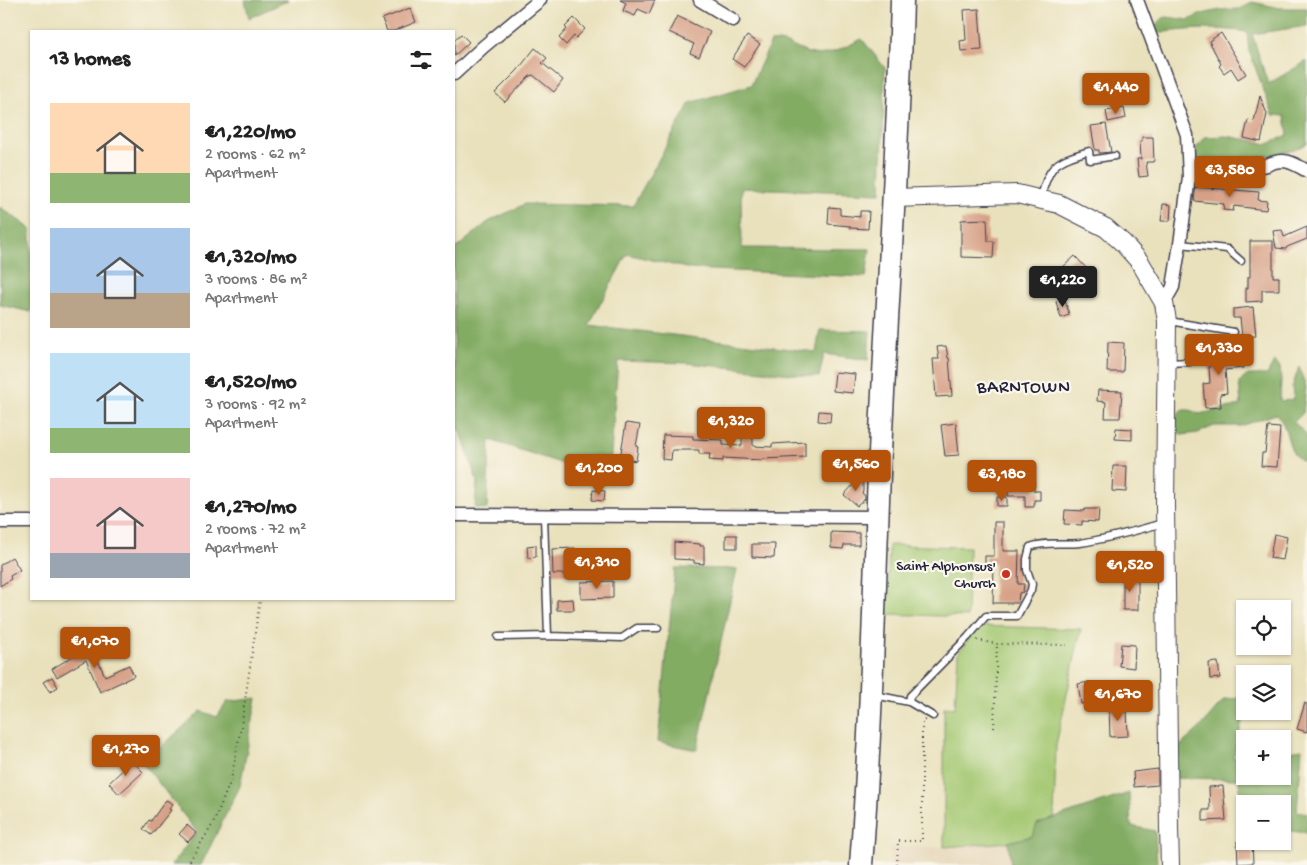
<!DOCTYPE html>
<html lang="en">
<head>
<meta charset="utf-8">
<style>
  body { margin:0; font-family:"Gochi Hand",sans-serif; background:#f6f6f6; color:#222; height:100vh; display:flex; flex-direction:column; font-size:19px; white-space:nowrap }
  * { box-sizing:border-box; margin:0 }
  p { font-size:16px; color:#767676 }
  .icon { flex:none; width:28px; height:28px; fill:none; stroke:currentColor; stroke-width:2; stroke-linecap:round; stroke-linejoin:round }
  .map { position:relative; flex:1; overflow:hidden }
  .details { position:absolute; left:30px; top:30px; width:425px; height:570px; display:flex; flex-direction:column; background:#fff; border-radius:0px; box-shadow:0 1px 4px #0004 }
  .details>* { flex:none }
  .controls { position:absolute; left:1236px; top:600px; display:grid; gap:10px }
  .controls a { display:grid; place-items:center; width:55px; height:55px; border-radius:0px; background:#fff; box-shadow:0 1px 4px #0004; font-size:25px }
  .price { position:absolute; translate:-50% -42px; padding:0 11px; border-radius:5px; background:#b45309; color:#fff; font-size:16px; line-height:32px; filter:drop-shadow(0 1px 2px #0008) }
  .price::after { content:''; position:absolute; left:50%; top:30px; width:15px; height:11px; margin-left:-8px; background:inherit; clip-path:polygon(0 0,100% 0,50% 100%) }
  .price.on { background:#222; color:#fff }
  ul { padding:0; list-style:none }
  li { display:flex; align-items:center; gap:15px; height:125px; padding:0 20px }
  li span { display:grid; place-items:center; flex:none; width:140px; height:100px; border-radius:0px; color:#555 }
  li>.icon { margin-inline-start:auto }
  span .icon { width:60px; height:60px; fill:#fffc; stroke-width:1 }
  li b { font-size:21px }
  h2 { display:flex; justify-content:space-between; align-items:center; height:60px; padding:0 20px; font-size:21px }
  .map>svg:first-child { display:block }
  .built { fill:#e5d5b7 }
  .green { fill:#a4c872; stroke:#637556 }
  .forest { fill:#83ac64; stroke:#526750 }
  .building { fill:#d7a187 }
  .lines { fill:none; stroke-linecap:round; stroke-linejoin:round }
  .lane-casing { stroke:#403f4e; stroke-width:9 }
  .street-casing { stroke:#403f4e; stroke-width:15 }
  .secondary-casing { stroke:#403f4e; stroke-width:20 }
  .highway-casing { stroke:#403f4e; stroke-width:25 }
  .path { stroke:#403f4e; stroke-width:2; stroke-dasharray:1 4; stroke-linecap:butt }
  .lane { stroke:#fff; stroke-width:6 }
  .street { stroke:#fff; stroke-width:12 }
  .secondary { stroke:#fff; stroke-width:18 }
  .highway { stroke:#fff; stroke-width:22 }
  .poi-dot { fill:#c8321e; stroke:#fbf7ec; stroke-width:2 }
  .labels { text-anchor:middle; stroke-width:4.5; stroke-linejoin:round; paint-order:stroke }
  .poi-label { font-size:15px; fill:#22223b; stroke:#fbf7ec; text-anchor:end }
  .quarter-label { font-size:18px; letter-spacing:1px; fill:#22223b; stroke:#fbf7ec }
</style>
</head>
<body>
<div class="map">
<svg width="1307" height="865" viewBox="0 0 1307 865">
  <rect width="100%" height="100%" fill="#fbf7ec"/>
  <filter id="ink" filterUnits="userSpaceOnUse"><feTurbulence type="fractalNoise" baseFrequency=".02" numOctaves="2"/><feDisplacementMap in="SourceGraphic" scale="10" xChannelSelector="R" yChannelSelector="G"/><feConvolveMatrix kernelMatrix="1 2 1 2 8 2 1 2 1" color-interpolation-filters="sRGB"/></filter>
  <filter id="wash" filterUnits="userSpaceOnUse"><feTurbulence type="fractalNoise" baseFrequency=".0096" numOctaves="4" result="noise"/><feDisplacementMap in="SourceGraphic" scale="20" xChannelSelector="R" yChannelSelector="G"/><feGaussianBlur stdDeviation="1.12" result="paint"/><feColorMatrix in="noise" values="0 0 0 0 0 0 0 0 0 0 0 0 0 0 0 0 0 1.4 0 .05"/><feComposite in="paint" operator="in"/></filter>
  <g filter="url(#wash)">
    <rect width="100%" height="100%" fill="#e9e1bc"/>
    <path class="built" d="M1008,842l3,23h-128l6,-1 1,-17h54z"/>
    <path class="green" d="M889,545l80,2 -2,70 -80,-3z
      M977,626l104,3 -25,116 -2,73 -17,6 -4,12 -25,6 -64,5v-140l11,1 3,-54z"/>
    <path class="forest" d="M245,0h44l-40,18z
      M1252,2l28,6h27v18l-55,8 16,50 39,-23v83l-13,6 -82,17 -15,-1 -1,-18 8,-11 23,-1 41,8 20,-9 -3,-19 -12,-1 -24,-64 -2,-19c-32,-5 -58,-3 -90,1l-3,-6 9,-9 4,-1 21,3 14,-6 18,-4 19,-1z
      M862,39l23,29 -4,125 -140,-5 1,60 128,1 -4,28 -176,-8 -63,-15 -38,71 227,27 4,-22 50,1 -2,29 -44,-6 -5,23 -131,-14 -70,-2 -9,118 -119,-39 -3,69 -12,-1 2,-27 -17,-52 -6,-2v-177l34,-28 37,-18 108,2 57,-103 61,-18 20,-43c16,-2 26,9 42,12 17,3 33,-8 49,-15z
      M0,207l31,22v83l-31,-7z
      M1274,362l6,5 1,14 -1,20 14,-1 -2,-12 7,-21 7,20 -3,26 -9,9 13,14v26c-18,-2 -18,-26 -24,-38 -2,-4 -4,-7 -7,-10l-35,12h-27l-16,7 -16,2 -8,-5 -1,-8 8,-12h9l9,4 42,-9 -2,-23 9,-7h19z
      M675,568l62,1 -40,181 -39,-8z
      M1245,697v13l-12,48 12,-1v19h37l1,-24 19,-3 -5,62 10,2v20l-24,-3 -1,-26h-37v22h-4l-2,-47 -68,-1 2,-26 26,-23 25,-29z
      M257,698l-17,88 -39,79h-30l26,-33 -54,-69 58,-52 16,6 10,-15z
      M1129,793l2,33 24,5 2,34h-146l-3,-23 25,-6 4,-12z"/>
    <g id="blocks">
      <path class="building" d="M620,0h35l-6,14 -11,-5 -3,7 -12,-5 3,-8z
        M410,8l6,14 -22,9h-7l-5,-12z
        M979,9l3,41 -21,1 -1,-10 6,-1 -2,-30z
        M677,16l33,16 -11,25 -9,-4 4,-9 -25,-12z
        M574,18l11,11 -9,9 -2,-2 -8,9 -7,-7 8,-9 -2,-2z
        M1221,33l25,41 -8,5 -7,-11 -7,5 -5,-7 2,-2 -12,-23z
        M461,34l8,8 -15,14v-16z
        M747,36l13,8 -16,23 -12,-8z
        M535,48l12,10 -5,5 21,17 -9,12 -21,-17 -3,1 -25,26 -10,-9 22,-22z
        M1260,96l7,18 -6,28 -17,-4 4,-18 6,1z
        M1124,108l2,10 -18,4 -2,-11z
        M1106,124l5,28 -12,1v-3h-4l-4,-24z
        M1142,137h11l1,25h-8l2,14 -9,1 -2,-18h4l-1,-18h2z
        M1196,187l63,5 -1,8 9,1 -1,9 -32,-4 -1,5 -10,-1 1,-6 -30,-3z
        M1163,204l8,1 -1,16h-9z
        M829,207l11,1v7l20,2v-6h9l-1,18 -18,-1v-2l-22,-2z
        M987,219l1,22h6l-1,17 -32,-1v-37z
        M1307,227v12l-20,8 -1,2 -10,-1 -3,-17 9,-1 2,7z
        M1250,241h23v36h6v13h-17v11l-16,1v-14h2v-11h2z
        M1075,256l15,16 -9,7 6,6 -11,10 -15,-17 7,-6 -5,-5z
        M1065,299l4,16 -8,3 -5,-16z
        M1253,307l3,29 -14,1 -2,-19h-7v-9z
        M1108,342l16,1 -1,29h-16z
        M946,346l2,12h1l3,38 -16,1 -3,-38h6l-2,-12z
        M1228,349l1,9 13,-1 1,11 -18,2 2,23 -7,1 1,13 -16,1 -2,-24 7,-1 -2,-31z
        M835,372l20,2 -2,19 -20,-2z
        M1098,390l24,1 -2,27h-15l1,-16 -9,-1z
        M819,411l12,1 -1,10 -12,-1z
        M626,423l14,2 -4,21 2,1 -2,14 -16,-3z
        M956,423l3,32 -14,1 -4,-31z
        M1268,427l12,1 -3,39 -16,-1 1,-13h3z
        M1116,428l16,1v11l-17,-1z
        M663,435l30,1v3l30,1v5l19,1v-9l11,1v8l19,1v-3l33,-2v15l-43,2v1l-39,-2v3l-14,-1 1,-6h-11v-4h-27l-1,10 -9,-1z
        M1113,466h14l-1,26 -14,-1z
        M863,474v17l-1,2 3,3v3l-8,7 -13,-11z
        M1024,474h10v17h6v9h-6v7h-9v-11h-17v-8h16z
        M593,490l12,1 -1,10 -12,-1z
        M997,497h10v9h-10z
        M1085,509h14l-1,13 -16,-1v4l-18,-1 1,-14 19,1z
        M994,522h9v29h16l-1,33h6l-1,8 -4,1 -1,10h-25l1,-39h-9v-8h9z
        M831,532l28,1v12h-15l-1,4 -12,-1z
        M1274,534l13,3 -4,23 -13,-2z
        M726,535h11v13h-11z
        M674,542l26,2v2h4v18l-10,-1v-3l-20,-1z
        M752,544h23l-1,14 -22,-1z
        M536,545v12l-8,1 -1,-12z
        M575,548v26h-22l-1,-25z
        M12,557l8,13 -10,6 1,3 -11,7v-21z
        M1123,576h15v34h-15z
        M613,581v17l-32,1v-17z
        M573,599l1,11h-17v-10z
        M108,635l14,4 -3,9 -22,-6z
        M1121,644l14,1 -1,23 -15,-2z
        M91,645l14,31 24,-11 5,11 -34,16 -14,-32 -29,17 -5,-8z
        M1218,662l2,16 -10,1 -1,-16z
        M52,677l6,10 -8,5 -7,-10z
        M1089,682l3,20 -11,2 -3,-20z
        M1305,703l2,1v28l-10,-3z
        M1109,708h18l1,28 -18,1z
        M132,761l11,11 -24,22 -10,-11z
        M1158,769v16l-24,2 -1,-15z
        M1223,786l3,34 -23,1v-11h7l-1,-23z
        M166,800l7,4 -4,5 2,1 -20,25 -8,-6 6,-9 2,1z
        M187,825l9,8 -8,9 -9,-8z
        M1237,841h15l1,22 -15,1z"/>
    </g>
  </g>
  <g filter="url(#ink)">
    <use href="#blocks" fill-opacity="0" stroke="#403f4e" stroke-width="1"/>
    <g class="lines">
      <defs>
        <path id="lane" d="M1041,197c9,-34 15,-36 48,-46l1,9 25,-4
          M1180,244l47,5 14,12
          M1169,321l65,11
          M1167,363l23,-1 9,-8 4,-7 18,-2
          M544,516l4,120
          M498,637l50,-1 74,2 15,-10h21
          M875,695l34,7 1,-6 58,-59 18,-21h31l14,-26 1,-6 -5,-14v-11l3,-12c16,-6 33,-2 50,-4 28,-4 55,-12 83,-20
          M909,702l24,14"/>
        <path id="street" d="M700,0l33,20
          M1137,0l50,135 2,42 -9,67 -7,43 -9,16
          M454,74l29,-27 57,-47
          M1189,177l78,-12c17,-8 25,-3 40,6
          M454,515l424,2
          M0,522h31"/>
        <path id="secondary" d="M894,198l123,-4 42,10 47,24 17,15 17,19 24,41 3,18 -2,183 4,325 1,36"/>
        <path id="highway" d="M861,865c10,-130 13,-261 18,-391 7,-158 19,-316 23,-474"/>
      </defs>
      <use href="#lane" class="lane-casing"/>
      <use href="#street" class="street-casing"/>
      <use href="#secondary" class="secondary-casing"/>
      <use href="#highway" class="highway-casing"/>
      <path class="path" d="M977,640l20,4 70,1
        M994,728l3,-84
        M187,865l26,-41 18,-44 10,-53 19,-128
        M897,865l1,-24h24v-120l3,-1"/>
      <use href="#lane" class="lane"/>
      <use href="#street" class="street"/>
      <use href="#secondary" class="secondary"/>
      <use href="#highway" class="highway"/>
    </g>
  </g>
  <circle class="poi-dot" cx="1006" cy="574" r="5"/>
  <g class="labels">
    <g class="poi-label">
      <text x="996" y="570">Saint Alphonsus'<tspan x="996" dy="17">Church</tspan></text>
    </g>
    <g class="quarter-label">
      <text x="1024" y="392">BARNTOWN</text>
    </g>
  </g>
</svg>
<div class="controls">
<a><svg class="icon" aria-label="locate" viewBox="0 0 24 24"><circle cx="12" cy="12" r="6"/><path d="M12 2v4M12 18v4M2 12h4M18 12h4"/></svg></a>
<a><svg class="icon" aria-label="layers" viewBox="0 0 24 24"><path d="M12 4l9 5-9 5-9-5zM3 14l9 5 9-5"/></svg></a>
<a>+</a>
<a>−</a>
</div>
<b class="price" style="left:1116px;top:115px">€1,440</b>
<b class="price" style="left:1230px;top:198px">€3,580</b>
<b class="price on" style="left:1063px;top:308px">€1,220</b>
<b class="price" style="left:1219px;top:376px">€1,330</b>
<b class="price" style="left:731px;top:449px">€1,320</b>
<b class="price" style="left:856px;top:492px">€1,560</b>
<b class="price" style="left:599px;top:496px">€1,200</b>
<b class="price" style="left:1002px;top:502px">€3,180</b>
<b class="price" style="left:597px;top:590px">€1,310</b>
<b class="price" style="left:1130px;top:593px">€1,520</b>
<b class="price" style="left:95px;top:669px">€1,070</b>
<b class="price" style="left:1118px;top:722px">€1,670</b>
<b class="price" style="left:126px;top:777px">€1,270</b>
<section class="details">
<h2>13 homes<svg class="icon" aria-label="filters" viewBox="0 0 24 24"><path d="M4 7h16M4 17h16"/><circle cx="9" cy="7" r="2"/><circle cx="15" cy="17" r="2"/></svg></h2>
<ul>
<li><span style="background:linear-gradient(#ffd9b3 70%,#8fb573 0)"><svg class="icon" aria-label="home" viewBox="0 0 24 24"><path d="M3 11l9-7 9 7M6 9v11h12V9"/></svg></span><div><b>€1,220/mo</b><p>2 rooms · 62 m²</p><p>Apartment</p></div></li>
<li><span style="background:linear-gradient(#a9c7e8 65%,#b9a48a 0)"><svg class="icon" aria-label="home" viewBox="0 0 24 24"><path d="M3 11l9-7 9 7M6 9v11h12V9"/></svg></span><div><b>€1,320/mo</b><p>3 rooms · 86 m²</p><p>Apartment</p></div></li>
<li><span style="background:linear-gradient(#bfe0f5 75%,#8fb573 0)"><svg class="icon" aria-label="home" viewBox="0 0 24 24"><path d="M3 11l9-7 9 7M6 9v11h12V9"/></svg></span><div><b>€1,520/mo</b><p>3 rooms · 92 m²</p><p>Apartment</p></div></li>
<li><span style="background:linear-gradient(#f6c9c9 75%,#9aa5b1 0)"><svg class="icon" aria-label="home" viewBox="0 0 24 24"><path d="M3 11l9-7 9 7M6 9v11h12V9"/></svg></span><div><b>€1,270/mo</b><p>2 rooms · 72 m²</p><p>Apartment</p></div></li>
</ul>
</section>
</div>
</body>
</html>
